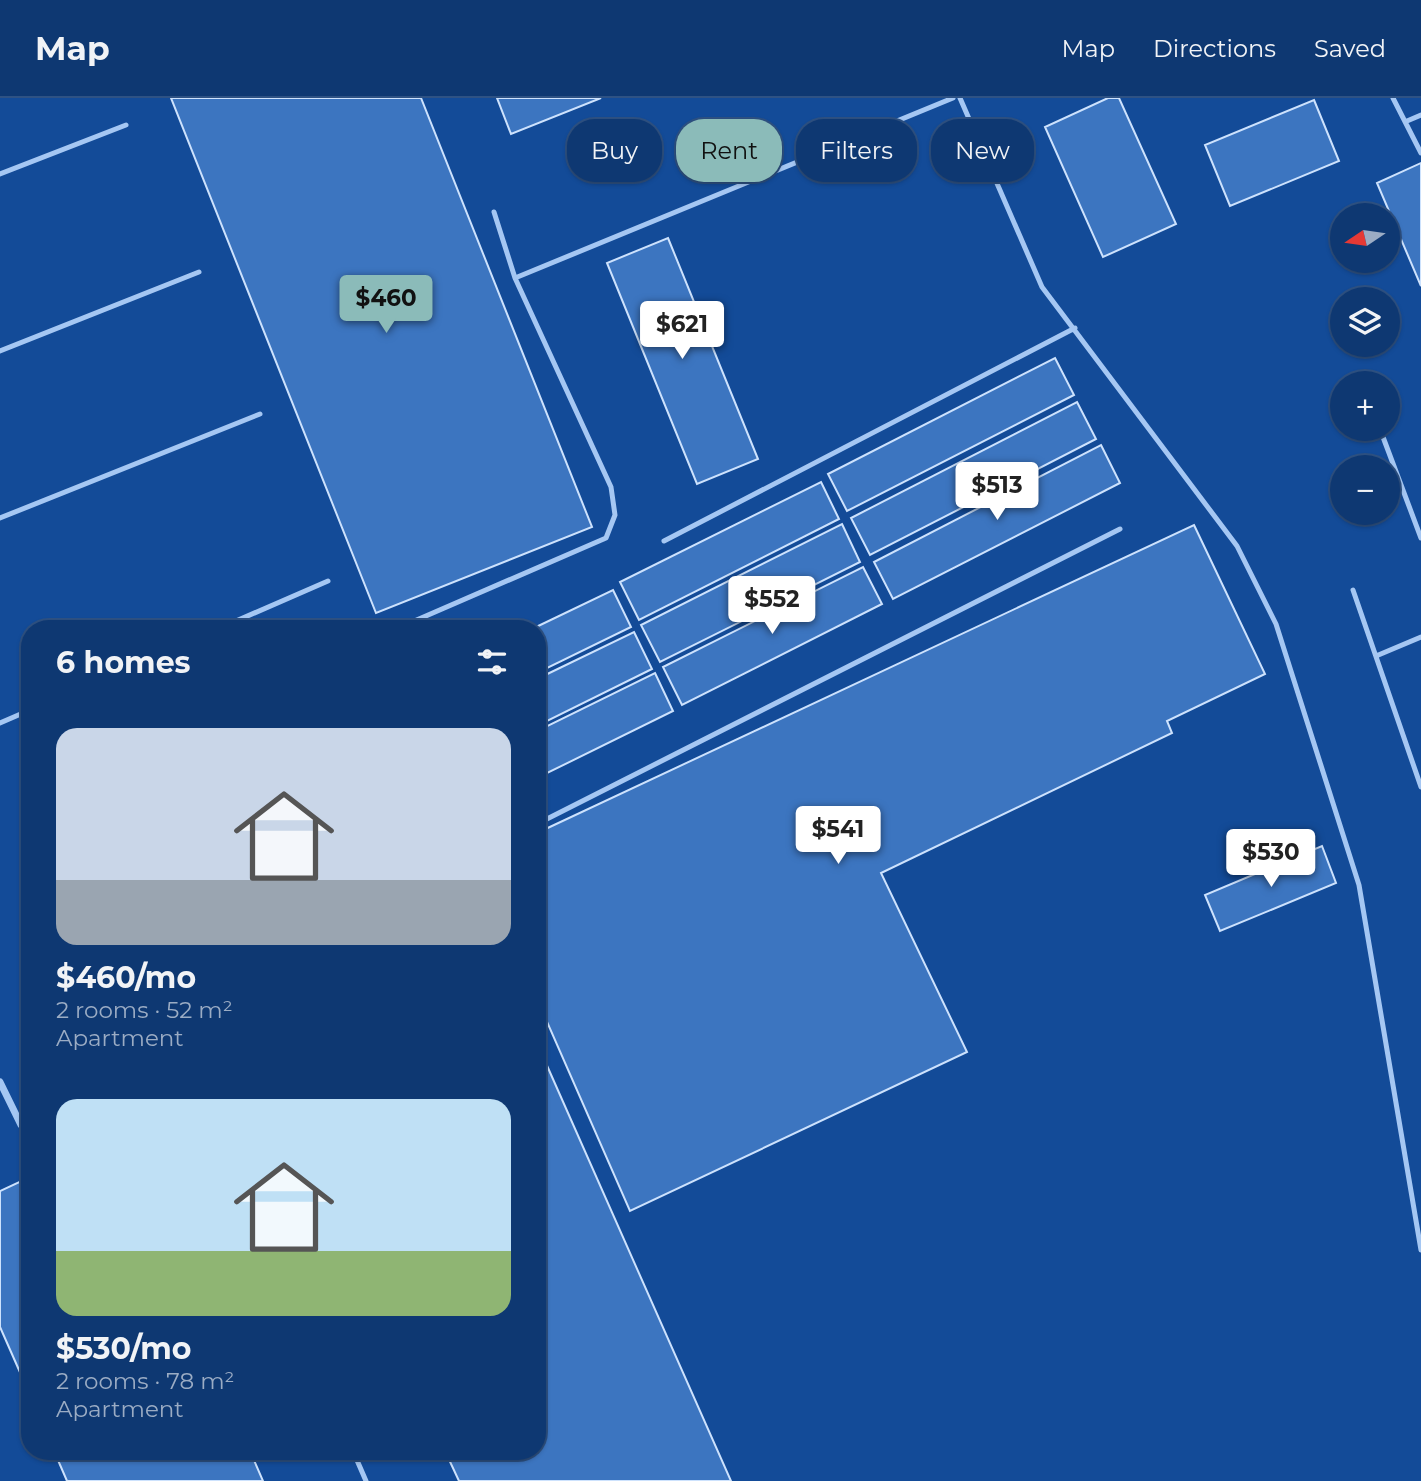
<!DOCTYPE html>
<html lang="en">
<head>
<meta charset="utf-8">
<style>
  body { margin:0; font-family:Montserrat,sans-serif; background:#173f77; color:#f1f3f6; height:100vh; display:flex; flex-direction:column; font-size:26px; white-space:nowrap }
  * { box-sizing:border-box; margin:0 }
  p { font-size:23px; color:#9bacc4 }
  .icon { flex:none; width:38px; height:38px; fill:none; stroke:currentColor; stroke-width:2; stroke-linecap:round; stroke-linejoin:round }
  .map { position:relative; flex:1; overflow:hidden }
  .drawer { position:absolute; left:21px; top:522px; width:525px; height:840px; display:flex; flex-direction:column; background:#0e3872; border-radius:28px; box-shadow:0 2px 5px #0004,0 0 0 2px #2e5284 }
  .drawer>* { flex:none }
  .guide { position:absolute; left:567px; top:21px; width:665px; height:63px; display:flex; gap:14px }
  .needle { width:46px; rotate:257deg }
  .fabs { position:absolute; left:1330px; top:105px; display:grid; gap:14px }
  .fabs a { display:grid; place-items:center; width:70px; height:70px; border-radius:50%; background:#0e3872; box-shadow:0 2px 5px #0004,0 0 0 2px #2e5284; font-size:35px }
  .price { position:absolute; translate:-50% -60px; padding:0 16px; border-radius:7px; background:#fff; color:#222; font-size:23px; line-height:46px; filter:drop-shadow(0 2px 4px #0008) }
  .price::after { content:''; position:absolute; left:50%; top:42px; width:21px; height:16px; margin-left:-10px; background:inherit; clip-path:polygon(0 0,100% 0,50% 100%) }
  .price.active { background:#8bbbb9; color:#111 }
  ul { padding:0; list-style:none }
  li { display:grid; align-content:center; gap:14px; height:371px; padding:0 35px }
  li span { display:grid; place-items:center; height:217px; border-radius:21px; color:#555 }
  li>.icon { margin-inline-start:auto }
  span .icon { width:126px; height:126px; fill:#fffc; stroke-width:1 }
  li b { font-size:30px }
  h2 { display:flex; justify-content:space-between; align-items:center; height:84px; padding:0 35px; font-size:30px }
  .pill { padding:0 24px; border-radius:28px; background:#0e3872; box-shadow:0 2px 5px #0004,0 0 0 2px #2e5284; font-size:24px; line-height:63px }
  .pill.active { background:#8bbbb9; color:#111 }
  header { display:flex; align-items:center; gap:42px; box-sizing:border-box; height:98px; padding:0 35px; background:#0e3872; border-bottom:2px solid #2e5284 }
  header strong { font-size:33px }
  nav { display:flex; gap:38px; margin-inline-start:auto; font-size:24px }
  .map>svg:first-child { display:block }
  .building { fill:#3c75c0; stroke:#cde2fd; stroke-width:2 }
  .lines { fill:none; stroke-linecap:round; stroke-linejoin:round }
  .lane { stroke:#a5c7f3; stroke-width:5 }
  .street { stroke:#a5c7f3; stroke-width:7 }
</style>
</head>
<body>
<header>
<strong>Map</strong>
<nav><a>Map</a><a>Directions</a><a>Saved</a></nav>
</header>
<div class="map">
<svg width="1421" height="1383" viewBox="0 0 1421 1383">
  <rect width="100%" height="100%" fill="#134b98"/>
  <path class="building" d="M171,0h250l171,429 -216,86z
    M497,0h104l-90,36z
    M1108,0h11l57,126 -73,33 -58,-130z
    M1314,2l25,61 -109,45 -25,-61z
    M1421,65v123l-44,-103z
    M668,140l90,221 -61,25 -90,-221z
    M1055,260l19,37 -227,116 -19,-37z
    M1077,304l19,37 -226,116 -19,-37z
    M1101,347l19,38 -227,116 -19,-37z
    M821,384l18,37 -200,101 -19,-38z
    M842,426l18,38 -200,100 -19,-37z
    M1194,427l71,149 -98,47 5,12 -291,140 86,179 -337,159 -93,-212v-166z
    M863,469l19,37 -200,101 -19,-38z
    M613,492l18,37 -94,46v-45h-3z
    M634,534l18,37 -115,57v-47z
    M655,575l18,38 -136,67v-47z
    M1322,748l14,37 -116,48 -15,-36z
    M537,945l194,438h-272l-14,-30h92z
    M30,1079v218l-30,-68v-136z
    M54,1353h196l13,30h-196z"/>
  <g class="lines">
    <path class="lane" d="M960,0l82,189 195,259 39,78 83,261 62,365
      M1393,0l28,55
      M1407,23l14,-6
      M0,76l126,-49
      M515,180l438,-180
      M0,253l199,-79
      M1380,331l41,109
      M0,420l260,-104
      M664,443l411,-213
      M1353,492l68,197
      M220,530l108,-47
      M408,530l4,-6 194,-84 9,-23 -4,-28 -96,-209 -21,-66
      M1376,558l45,-19
      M0,625l30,-13
      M537,726l583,-295
      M353,1353l13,30"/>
    <path class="street" d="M0,984l21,43 9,2"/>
  </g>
</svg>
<div class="fabs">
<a><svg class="needle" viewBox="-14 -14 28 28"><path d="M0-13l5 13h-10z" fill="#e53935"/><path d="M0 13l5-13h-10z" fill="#9bacc4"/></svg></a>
<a><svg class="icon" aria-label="layers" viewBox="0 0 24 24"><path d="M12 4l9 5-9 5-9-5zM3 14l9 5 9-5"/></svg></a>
<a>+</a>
<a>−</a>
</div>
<b class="price active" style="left:386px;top:237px">$460</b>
<b class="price" style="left:682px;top:263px">$621</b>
<b class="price" style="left:997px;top:424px">$513</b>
<b class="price" style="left:772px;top:538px">$552</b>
<b class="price" style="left:838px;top:768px">$541</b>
<b class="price" style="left:1271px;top:791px">$530</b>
<div class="guide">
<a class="pill">Buy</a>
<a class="pill active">Rent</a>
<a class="pill">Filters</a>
<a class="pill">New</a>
</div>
<section class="drawer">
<h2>6 homes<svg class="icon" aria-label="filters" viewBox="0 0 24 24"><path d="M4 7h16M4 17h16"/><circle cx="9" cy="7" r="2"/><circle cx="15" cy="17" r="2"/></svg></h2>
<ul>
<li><span style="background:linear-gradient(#c9d6e8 70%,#9aa5b1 0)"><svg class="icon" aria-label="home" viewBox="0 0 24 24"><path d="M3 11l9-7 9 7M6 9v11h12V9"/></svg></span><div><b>$460/mo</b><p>2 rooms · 52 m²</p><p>Apartment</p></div></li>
<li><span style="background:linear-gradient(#bfe0f5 70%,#8fb573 0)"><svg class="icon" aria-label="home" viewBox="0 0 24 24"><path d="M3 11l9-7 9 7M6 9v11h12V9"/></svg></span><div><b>$530/mo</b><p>2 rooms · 78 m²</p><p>Apartment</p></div></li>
</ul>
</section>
</div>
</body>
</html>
